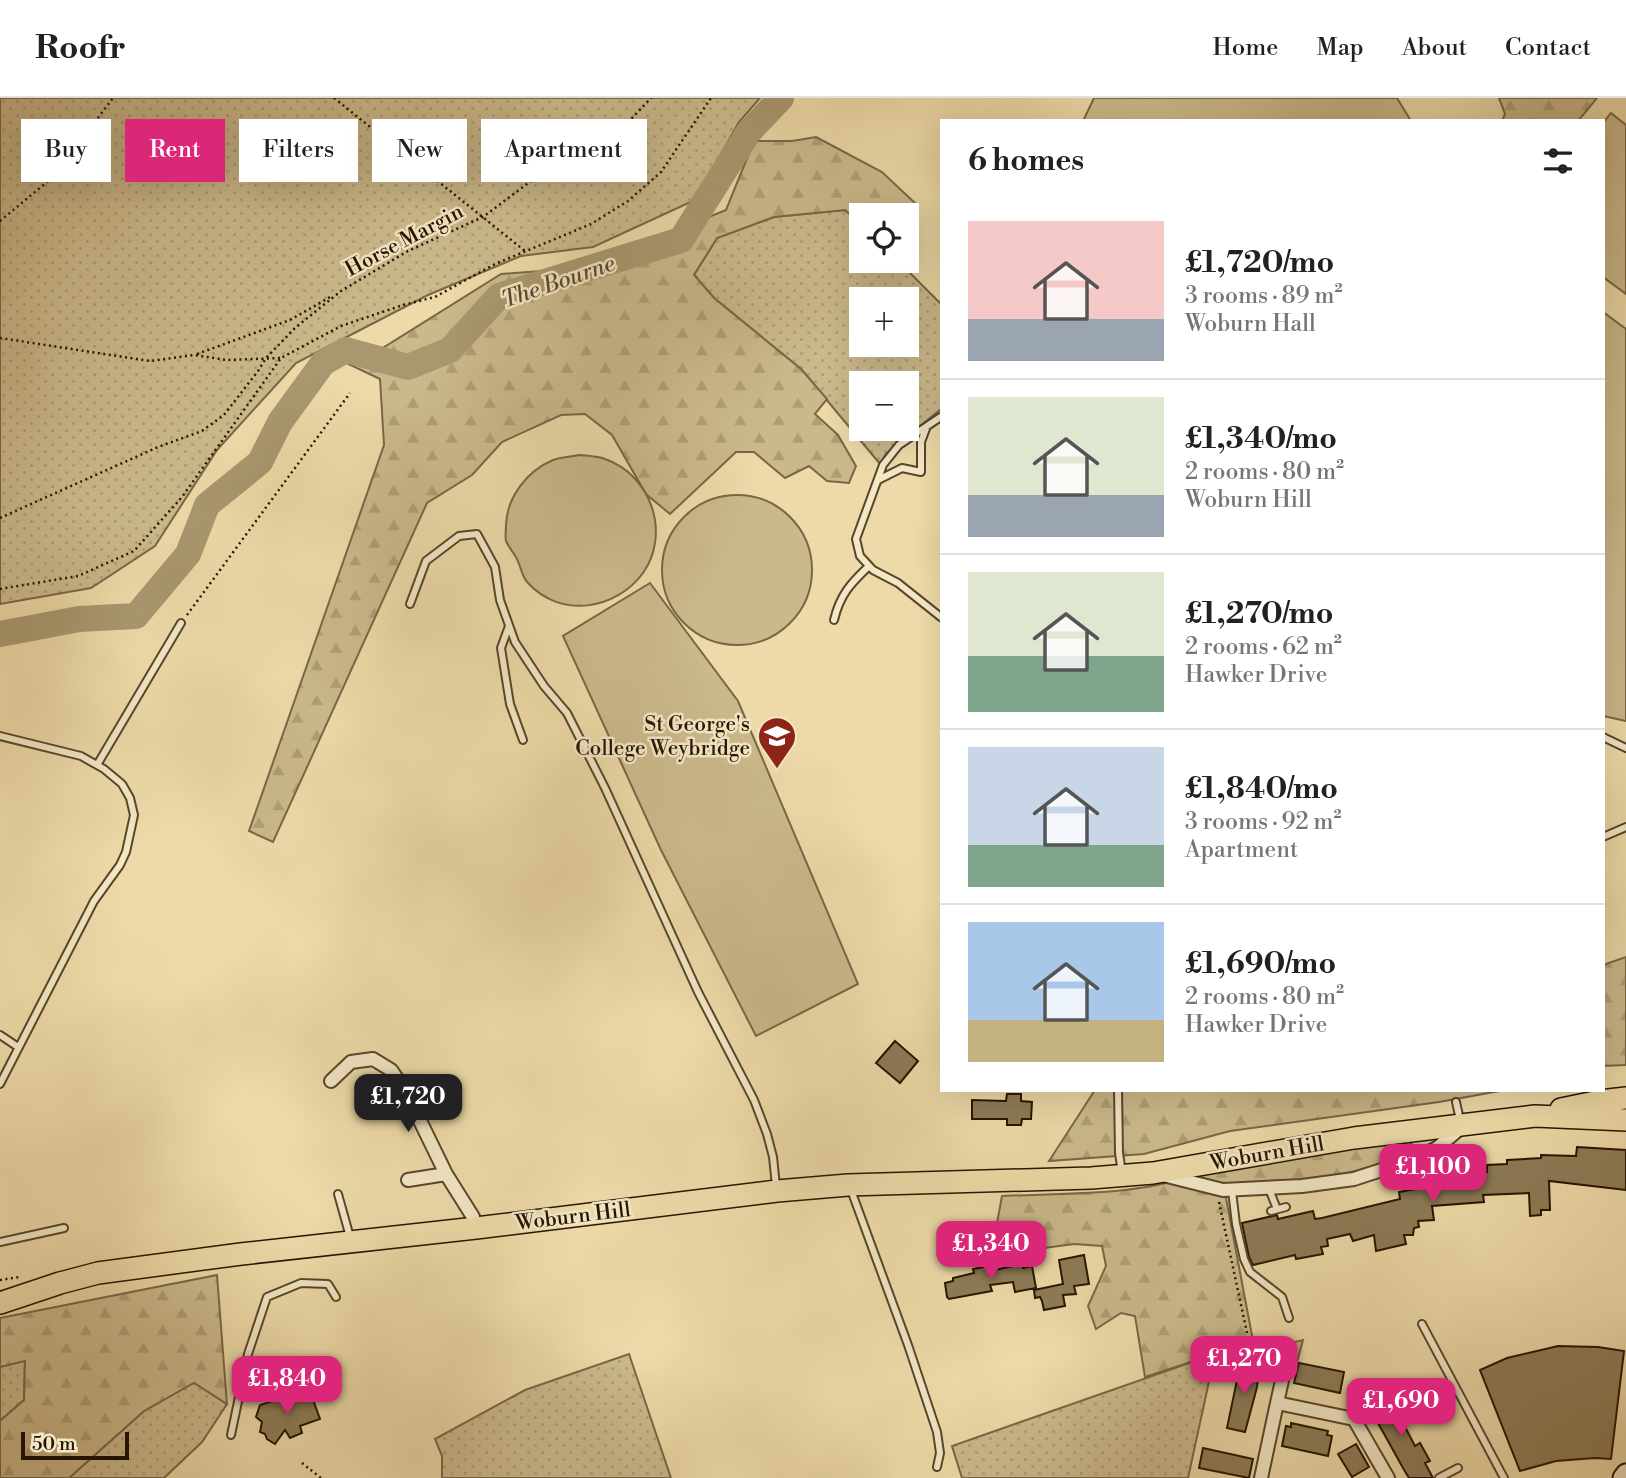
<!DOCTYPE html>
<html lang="en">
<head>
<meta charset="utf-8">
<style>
  body { margin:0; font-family:"Libre Bodoni",serif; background:#f6f6f6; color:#202124; height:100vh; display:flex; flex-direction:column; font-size:26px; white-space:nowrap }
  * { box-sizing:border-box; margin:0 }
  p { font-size:23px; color:#757577 }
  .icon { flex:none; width:38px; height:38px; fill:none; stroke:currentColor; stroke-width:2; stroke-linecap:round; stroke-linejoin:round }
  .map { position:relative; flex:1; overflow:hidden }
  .panel { position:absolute; left:940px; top:21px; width:665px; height:973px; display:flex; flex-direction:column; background:#fff; border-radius:0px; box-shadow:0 7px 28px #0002 }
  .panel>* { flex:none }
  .hud { position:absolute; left:21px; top:21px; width:665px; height:63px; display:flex; gap:14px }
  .controls { position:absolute; left:849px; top:105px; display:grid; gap:14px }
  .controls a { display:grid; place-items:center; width:70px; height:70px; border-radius:0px; background:#fff; box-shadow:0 7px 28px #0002; font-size:35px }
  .scale { position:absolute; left:21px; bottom:18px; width:108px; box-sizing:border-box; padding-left:7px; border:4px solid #261500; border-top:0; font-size:19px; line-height:24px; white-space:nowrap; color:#261500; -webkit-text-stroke:5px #f3e7c6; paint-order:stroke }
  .price { position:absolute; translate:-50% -60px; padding:0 16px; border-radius:14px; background:#db2777; color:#fff; font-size:23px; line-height:46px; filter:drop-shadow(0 2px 4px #0008) }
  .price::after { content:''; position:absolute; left:50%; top:42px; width:21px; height:16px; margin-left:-10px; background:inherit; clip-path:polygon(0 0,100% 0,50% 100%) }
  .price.active { background:#222; color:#fff }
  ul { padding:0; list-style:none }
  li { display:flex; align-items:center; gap:21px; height:175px; padding:0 28px }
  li+li { border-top:2px solid #e0e0e0 }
  li span { display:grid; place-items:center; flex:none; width:196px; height:140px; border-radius:0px; color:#555 }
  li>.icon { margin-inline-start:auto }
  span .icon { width:84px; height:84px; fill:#fffc; stroke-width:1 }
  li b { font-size:30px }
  h2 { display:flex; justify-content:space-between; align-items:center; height:84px; padding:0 28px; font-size:30px }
  .chip { padding:0 24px; border-radius:0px; background:#fff; box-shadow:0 7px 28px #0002; font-size:24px; line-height:63px }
  .chip.active { background:#db2777; color:#fff }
  header { display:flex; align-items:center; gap:42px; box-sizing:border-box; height:98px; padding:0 35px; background:#fff; border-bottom:2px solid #e0e0e0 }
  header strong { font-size:33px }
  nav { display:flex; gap:38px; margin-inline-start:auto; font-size:24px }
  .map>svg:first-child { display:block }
  .grass { fill:url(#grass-dots); stroke:#786746; stroke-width:2; fill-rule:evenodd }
  .forest { fill:url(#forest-firs); stroke:#786746; stroke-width:2 }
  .park { fill:#cbb98b; stroke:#786746; stroke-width:2 }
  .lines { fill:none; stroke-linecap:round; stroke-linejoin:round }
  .river { stroke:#a9976f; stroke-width:26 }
  .building { fill:#8d7b57; stroke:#261500; stroke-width:2 }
  .lane-casing { stroke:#58462a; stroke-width:10 }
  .street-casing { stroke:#58462a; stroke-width:16 }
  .secondary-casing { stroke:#261500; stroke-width:23 }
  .primary-casing { stroke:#261500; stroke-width:24 }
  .path { stroke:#261500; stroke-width:2.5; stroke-dasharray:2 3.5; stroke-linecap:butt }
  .lane { stroke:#f3e7c6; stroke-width:6 }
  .street { stroke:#f3e7c6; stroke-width:12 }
  .secondary { stroke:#f3e7c6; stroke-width:19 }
  .primary { stroke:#eddaa8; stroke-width:21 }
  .labels { text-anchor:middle; stroke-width:5; stroke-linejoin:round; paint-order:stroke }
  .street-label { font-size:21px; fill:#261500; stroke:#f3e7c6 }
  .poi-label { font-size:21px; fill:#261500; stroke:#f3e7c6; text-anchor:end }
  .water-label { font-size:23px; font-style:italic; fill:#5a492c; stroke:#f3e7c6 }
</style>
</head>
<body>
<header>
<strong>Roofr</strong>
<nav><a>Home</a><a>Map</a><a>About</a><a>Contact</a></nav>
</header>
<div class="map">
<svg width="1626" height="1380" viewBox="0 0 1626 1380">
  <defs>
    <pattern id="grass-dots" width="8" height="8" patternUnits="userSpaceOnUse" patternTransform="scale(1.75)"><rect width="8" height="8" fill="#cbb98b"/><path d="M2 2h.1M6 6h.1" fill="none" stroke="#ae9e76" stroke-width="1.8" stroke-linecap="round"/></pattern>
    <pattern id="forest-firs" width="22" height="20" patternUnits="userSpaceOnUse" patternTransform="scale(1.75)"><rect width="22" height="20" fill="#cbb98b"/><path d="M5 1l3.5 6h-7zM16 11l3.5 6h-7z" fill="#ae9e76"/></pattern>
  </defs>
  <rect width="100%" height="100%" fill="#eddaa8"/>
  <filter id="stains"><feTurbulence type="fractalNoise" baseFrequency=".00286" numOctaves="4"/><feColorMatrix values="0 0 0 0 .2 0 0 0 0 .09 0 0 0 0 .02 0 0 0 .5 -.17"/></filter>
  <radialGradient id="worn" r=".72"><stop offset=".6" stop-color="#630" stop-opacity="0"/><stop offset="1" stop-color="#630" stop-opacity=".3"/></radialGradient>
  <path class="grass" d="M0,0h760l-21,24 -44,78 -102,47 -72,9 -93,39 -132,68 -79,87 -62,96 -64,42 -91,16z
    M845,112l16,14v37h37l43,43v105l-55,45 -6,10 -79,-95 -87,-71 -20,-23 23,-37 57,-21zM861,201h45v46h-45zM861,285h45v46h-45z
    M1303,1242l-7,26 -42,-13 -1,-7 3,5z
    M629,1256l42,124h-229v-22l-7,-17 90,-49z
    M1215,1256l-27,124h-226l-10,-32z
    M25,1262l-1,40 -24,21v-54z
    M194,1284l33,22 -25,38 -38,36h-95l75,-67z"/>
  <path class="forest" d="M1499,0h98l-19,23h-76l3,-7z
    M816,39l66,35 34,32 -9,19 -1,-8h-11l-11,-7 -7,7h-16v9l-16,-14 -71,7 -57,21 -23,37 20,23 87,71 26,30 -12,15 23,21 18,31 -7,17 -22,-2 -18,-15 -24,12 -31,-26h-18l-66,62 -24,-20 -34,-59 -27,-21 -24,1 -59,27 -30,33 -45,28 -154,339 -24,-11 135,-386 -4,-66 -36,-17 37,-13 120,-75 82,-6 143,-58 28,-69h38z
    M1626,859v108l-23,1v-101z
    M1095,992h410l-66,12 -209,29 -86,23 -95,7z
    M1402,1038l11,9c-26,30 -146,41 -188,48l29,153 -39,8 -70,23 -10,-61 -14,-3 -25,16 -8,-23 18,-40 -4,-20 -28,-2 -83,11 11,-59c60,-3 141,0 196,-23z
    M217,1177l10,129 -33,-21 -50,28 -75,67h-69v-57l24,-21 1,-39 -25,6v-49z"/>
  <path class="park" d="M1094,0h303l14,23h-328z
    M1611,15l15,12v169l-23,-17v-154z
    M1603,214l23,17v392l-23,-5z
    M579,357c9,1 18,1 26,4 46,16 66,74 38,114 -27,37 -82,46 -115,10 -6,-6 -7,-16 -11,-24 -3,-6 -8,-11 -11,-18 -1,-5 0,-10 0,-16 1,-28 21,-54 47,-65 8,-3 18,-3 26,-5z
    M662 472a75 75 0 1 1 150 0a75 75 0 1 1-150 0Z
    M650,485l88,118 120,283 -102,52 -95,-186 -98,-214z"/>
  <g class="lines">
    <path class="river" d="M0,536l79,-15 57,-3 52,-62 19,-49 53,-43 20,-40 43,-59 23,-13 62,17 42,-17 49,-54 182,-56 67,-107 33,-35"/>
  </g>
  <path class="building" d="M895,943l23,20 -18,22 -24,-20z
    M1007,996h14v7l11,1 -1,17h-9l-1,6h-14v-6h-35v-19l34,1z
    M1577,1049l49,3v40l-77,-9 1,29h-9v5l-11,1 -1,-23 -46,2 1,7 -52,4 2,14 -16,1 1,6 -5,1 -1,7h-9l2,9 -30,7 -2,-16 -21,6 -3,-7 -23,5 1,7 -7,1 2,7 -27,5 -1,-4 -42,10 -4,-8 -7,-34 35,-8 1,4 35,-8 2,8 7,-1 78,-19 -1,-7 17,-3 -1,-6 50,-6v-4l22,-1v-7l20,-1v-4l34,-2v-3l35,1z
    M1084,1157l5,29 -15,2 2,8 -13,1 2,11 -21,4 -2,-9 -2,-4 -5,1 -1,-8 29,-6 -4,-24z
    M1022,1166l1,4 9,-2 4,22 -21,4 -2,-10 -23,3 2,6 -43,8 -2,-2 -2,-14 8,-2v-3l21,-5 -1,-4 21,-4 1,5z
    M1558,1248l40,1 26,4 -13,108 -16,-1 -39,3 -36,10 -40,-101 27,-12z
    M1241,1263l18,4 -2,22 -12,45 -18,-4z
    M1299,1265l45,9 -4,21 -46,-10z
    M303,1293l2,9 7,-3 8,22 -20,7 2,7 -12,5 -5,-8 -10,14 -8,-5 -2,-5 -5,-2 2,-10 -6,-5 4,-12z
    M1386,1296l6,12 5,-3 10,18 -4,2 12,23 5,-3 10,18 -5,2 8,15h-24l-6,-10 -35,-63z
    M1291,1325l37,8 -1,4 5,1 -4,20 -46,-10 4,-20 5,1z
    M1356,1346l13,23 -17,10 -14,-23z
    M1203,1350l50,11 -4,19 -50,-10z"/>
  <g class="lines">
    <defs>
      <path id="lane" d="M942,318l-43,29 -16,20 -27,74 4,17 13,14 25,13 44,35
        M878,382l24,-12 19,4v-30l6,-16
        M410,506l16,-43 33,-25 18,-2 18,33 5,33 15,42 29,44 23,27 38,75 93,204 56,108 13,34 6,23 3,29
        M834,522c6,-25 16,-36 35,-54
        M509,528l-8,22 9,56 13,36
        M0,638l81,20 23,13 18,15 8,14 4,17 -8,37 -6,13 -26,36 -94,183
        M1603,639l23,11
        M97,667l84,-142
        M1603,739l23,-10
        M0,937l18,12
        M1118,992l1,63 3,20
        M1456,1004l4,18
        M1269,1091l8,20
        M851,1092l57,155 29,87 3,21 -3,14
        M1232,1093l4,33 8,35 6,13 32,25 7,21
        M338,1096l12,43
        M1271,1113l15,-4
        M0,1144l64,-14
        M1422,1226l82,154
        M231,1337l17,-81 19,-57 34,-14 27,1 8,13
        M1439,1380l19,-10"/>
      <path id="street" d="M331,983l20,-19 22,-3 18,11 15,22 40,82 27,43 3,11
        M1163,1077l60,15 79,-4 52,-7 61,-20 22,-11 27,-23
        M408,1082l38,-6
        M1277,1305l8,-36
        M1261,1380l16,-75 77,16 34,59"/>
      <path id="secondary" d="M1623,1380l3,-4"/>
      <path id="primary" d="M1561,1011l39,-8 26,-3
        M0,1205l60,-20 38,-10 143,-19 235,-26 301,-37 71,-6 243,-7 62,-5 201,-35 181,-22 91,4"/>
    </defs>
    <use href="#lane" class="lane-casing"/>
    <use href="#street" class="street-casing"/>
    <use href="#secondary" class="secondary-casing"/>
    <use href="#primary" class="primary-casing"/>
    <path class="path" d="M334,0l191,153
      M0,123l53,-44 60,-79
      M0,240l150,23 44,-6 33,5 54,-2
      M197,256l93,-34 42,-24
      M0,420l158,-71 44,-16 22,-16 34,-44 8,-13 29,-30 46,-37 67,-40 75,-34 72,-54 61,-28 35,-37
      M0,491l78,-13 56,-25 48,-54 99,-139 60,-32 62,-21 32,-8 60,-33 96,-40 37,-23 33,-29 50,-74
      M187,517l163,-222
      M1219,1104l33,154 21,6
      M0,1182l19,-3
      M1362,1311l4,-6 26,-15 24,8
      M302,1365l19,15"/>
    <use href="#lane" class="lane"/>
    <use href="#street" class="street"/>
    <use href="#secondary" class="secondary"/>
    <use href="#primary" class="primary"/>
  </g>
  <defs>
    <symbol id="school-pin" viewBox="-11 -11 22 30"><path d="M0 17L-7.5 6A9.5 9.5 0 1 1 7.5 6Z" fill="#8f2418" stroke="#f3e7c6"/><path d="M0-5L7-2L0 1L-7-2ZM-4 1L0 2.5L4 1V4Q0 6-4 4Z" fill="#fff"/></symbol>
  </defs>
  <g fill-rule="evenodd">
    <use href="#school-pin" x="755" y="616" width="44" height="60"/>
  </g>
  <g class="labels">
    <g class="street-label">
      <text transform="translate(404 142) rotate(-28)" y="7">Horse Margin</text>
      <text transform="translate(1267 1055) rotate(-10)" y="7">Woburn Hill</text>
      <text transform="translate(573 1118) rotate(-7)" y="7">Woburn Hill</text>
    </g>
    <g class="poi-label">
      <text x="750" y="633">St George's<tspan x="750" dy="24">College Weybridge</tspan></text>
    </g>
    <g class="water-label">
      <text transform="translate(558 183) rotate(-19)" y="8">The Bourne</text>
    </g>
  </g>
  <rect width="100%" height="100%" filter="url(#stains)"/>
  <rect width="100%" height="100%" fill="url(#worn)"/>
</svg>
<div class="controls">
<a><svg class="icon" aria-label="locate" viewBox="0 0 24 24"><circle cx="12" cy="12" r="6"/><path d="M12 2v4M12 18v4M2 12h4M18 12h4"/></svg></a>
<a>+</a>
<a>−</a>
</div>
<div class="scale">50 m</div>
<b class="price active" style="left:408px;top:1036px">£1,720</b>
<b class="price" style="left:1433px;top:1106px">£1,100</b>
<b class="price" style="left:991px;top:1183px">£1,340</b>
<b class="price" style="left:1244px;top:1298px">£1,270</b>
<b class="price" style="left:287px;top:1318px">£1,840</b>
<b class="price" style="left:1401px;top:1340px">£1,690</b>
<div class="hud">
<a class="chip">Buy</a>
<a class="chip active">Rent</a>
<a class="chip">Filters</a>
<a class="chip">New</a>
<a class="chip">Apartment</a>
</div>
<section class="panel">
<h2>6 homes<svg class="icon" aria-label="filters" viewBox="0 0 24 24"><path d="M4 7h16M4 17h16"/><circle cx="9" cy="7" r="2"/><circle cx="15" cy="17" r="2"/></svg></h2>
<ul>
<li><span style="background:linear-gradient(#f6c9c9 70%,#9aa5b1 0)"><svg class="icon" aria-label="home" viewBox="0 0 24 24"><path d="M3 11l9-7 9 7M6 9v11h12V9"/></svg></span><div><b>£1,720/mo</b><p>3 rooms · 89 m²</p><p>Woburn Hall</p></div></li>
<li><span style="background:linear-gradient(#dfe7d0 70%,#9aa5b1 0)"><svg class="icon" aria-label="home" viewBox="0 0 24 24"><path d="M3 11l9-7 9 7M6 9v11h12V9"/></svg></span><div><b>£1,340/mo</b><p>2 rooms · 80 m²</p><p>Woburn Hill</p></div></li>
<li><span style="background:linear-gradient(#dfe7d0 60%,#7fa58c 0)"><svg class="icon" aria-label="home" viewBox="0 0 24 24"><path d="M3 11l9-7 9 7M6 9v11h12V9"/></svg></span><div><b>£1,270/mo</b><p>2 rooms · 62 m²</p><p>Hawker Drive</p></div></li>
<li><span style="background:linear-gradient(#c9d6e8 70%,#7fa58c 0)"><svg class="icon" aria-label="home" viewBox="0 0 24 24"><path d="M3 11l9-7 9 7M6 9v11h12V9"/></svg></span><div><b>£1,840/mo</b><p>3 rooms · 92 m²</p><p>Apartment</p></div></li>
<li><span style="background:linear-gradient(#a9c7e8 70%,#c2b280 0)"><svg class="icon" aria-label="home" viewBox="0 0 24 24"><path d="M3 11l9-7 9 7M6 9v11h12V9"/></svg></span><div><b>£1,690/mo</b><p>2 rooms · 80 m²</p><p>Hawker Drive</p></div></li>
</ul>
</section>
</div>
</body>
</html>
